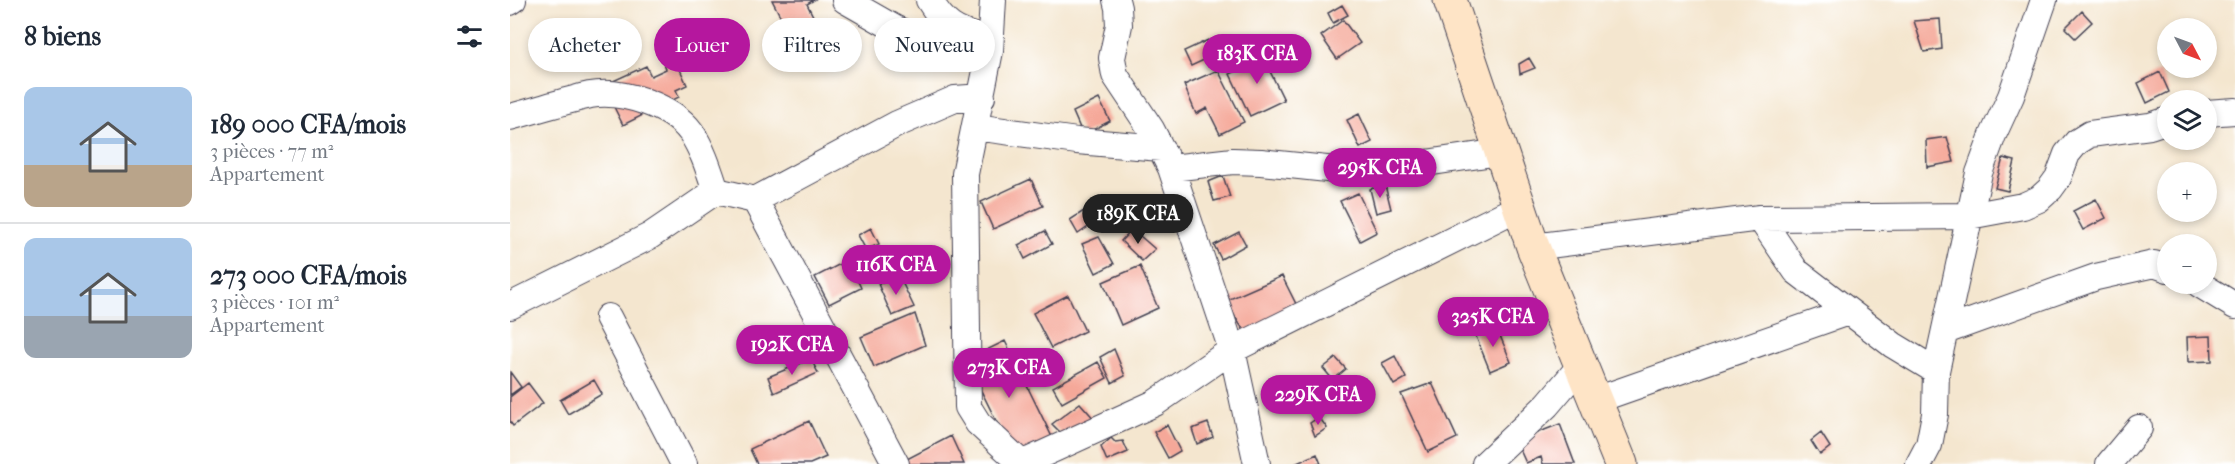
<!DOCTYPE html>
<html lang="fr">
<head>
<meta charset="utf-8">
<style>
  body { margin:0; font-family:"IM FELL French Canon",serif; background:#f2f2f3; color:#1f2937; height:100vh; display:flex; flex-direction:column; font-size:22px; white-space:nowrap }
  * { box-sizing:border-box; margin:0 }
  p { font-size:20px; color:#747a83 }
  .icon { flex:none; width:33px; height:33px; fill:none; stroke:currentColor; stroke-width:2; stroke-linecap:round; stroke-linejoin:round }
  .map { position:relative; flex:1; overflow:hidden }
  .panel { display:flex; flex-direction:column; background:#fff; width:510px }
  .panel>* { flex:none }
  .guide { position:absolute; left:18px; top:18px; width:570px; height:54px; display:flex; gap:12px }
  .needle { width:39px; rotate:131deg }
  .fabs { position:absolute; left:1647px; top:18px; display:grid; gap:12px }
  .fabs a { display:grid; place-items:center; width:60px; height:60px; border-radius:50%; background:#fff; box-shadow:0 3px 9px #0003; font-size:30px }
  .price { position:absolute; translate:-50% -51px; padding:0 14px; border-radius:21px; background:#b5179e; color:#fff; font-size:20px; line-height:39px; filter:drop-shadow(0 2px 3px #0008) }
  .price::after { content:''; position:absolute; left:50%; top:36px; width:18px; height:14px; margin-left:-9px; background:inherit; clip-path:polygon(0 0,100% 0,50% 100%) }
  .price.on { background:#222; color:#fff }
  ul { padding:0; list-style:none }
  li { display:flex; align-items:center; gap:18px; height:150px; padding:0 24px }
  li+li { border-top:2px solid #e0e1e3 }
  li span { display:grid; place-items:center; flex:none; width:168px; height:120px; border-radius:12px; color:#555 }
  li>.icon { margin-inline-start:auto }
  span .icon { width:72px; height:72px; fill:#fffc; stroke-width:1 }
  li b { font-size:26px }
  h2 { display:flex; justify-content:space-between; align-items:center; height:72px; padding:0 24px; font-size:26px }
  .tag { padding:0 21px; border-radius:27px; background:#fff; box-shadow:0 3px 9px #0003; font-size:21px; line-height:54px }
  .tag.on { background:#b5179e; color:#fff }
  main { display:flex; flex:1; min-height:0 }
  .map>svg:first-child { display:block }
  .building { fill:#f5a899 }
  .lines { fill:none; stroke-linecap:round; stroke-linejoin:round }
  .street-casing { stroke:#423f51; stroke-width:28 }
  .secondary-casing { stroke:#423f51; stroke-width:35 }
  .street { stroke:#fff; stroke-width:26 }
  .secondary { stroke:#fee4c6; stroke-width:33 }
</style>
</head>
<body>
<main>
<section class="panel">
<h2>8 biens<svg class="icon" aria-label="filters" viewBox="0 0 24 24"><path d="M4 7h16M4 17h16"/><circle cx="9" cy="7" r="2"/><circle cx="15" cy="17" r="2"/></svg></h2>
<ul>
<li><span style="background:linear-gradient(#a9c7e8 65%,#b9a48a 0)"><svg class="icon" aria-label="home" viewBox="0 0 24 24"><path d="M3 11l9-7 9 7M6 9v11h12V9"/></svg></span><div><b>189 000 CFA/mois</b><p>3 pièces · 77 m²</p><p>Appartement</p></div></li>
<li><span style="background:linear-gradient(#a9c7e8 65%,#9aa5b1 0)"><svg class="icon" aria-label="home" viewBox="0 0 24 24"><path d="M3 11l9-7 9 7M6 9v11h12V9"/></svg></span><div><b>273 000 CFA/mois</b><p>3 pièces · 101 m²</p><p>Appartement</p></div></li>
</ul>
</section>
<div class="map">
<svg width="1725" height="464" viewBox="0 0 1725 464">
  <rect width="100%" height="100%" fill="#fff"/>
  <filter id="ink" filterUnits="userSpaceOnUse"><feTurbulence type="fractalNoise" baseFrequency=".0167" numOctaves="2"/><feDisplacementMap in="SourceGraphic" scale="12" xChannelSelector="R" yChannelSelector="G"/><feConvolveMatrix kernelMatrix="1 2 1 2 8 2 1 2 1" color-interpolation-filters="sRGB"/></filter>
  <filter id="wash" filterUnits="userSpaceOnUse"><feTurbulence type="fractalNoise" baseFrequency=".008" numOctaves="4" result="noise"/><feDisplacementMap in="SourceGraphic" scale="24" xChannelSelector="R" yChannelSelector="G"/><feGaussianBlur stdDeviation="1.35" result="paint"/><feColorMatrix in="noise" values="0 0 0 0 0 0 0 0 0 0 0 0 0 0 0 0 0 1.4 0 .05"/><feComposite in="paint" operator="in"/></filter>
  <g filter="url(#wash)">
    <rect width="100%" height="100%" fill="#f4e6cf"/>
    <g id="blocks">
      <path class="building" d="M262,0h42l-7,4 8,16 -26,13z
        M832,5l6,10 -15,8 -5,-10z
        M1572,11l10,11 -17,16 -10,-10z
        M1430,19l2,30 -18,3 -10,-31z
        M833,20l17,23 -23,16 -16,-23z
        M698,40l7,15 -24,11 -7,-15z
        M749,49l25,51 -34,16 -20,-42 19,-9 -1,-11z
        M163,54l14,31 -11,5 3,7 -26,13h-15l3,6 -18,9 -9,-18 8,-7 -9,-19 33,-15 5,10 15,-7 -2,-6 5,-2 -2,-5z
        M1019,58l6,10 -15,6 -1,-10z
        M708,70l26,52 -24,12 -13,-26 -11,6 -12,-29z
        M1650,72l9,20 -22,11 -9,-20z
        M589,99l11,22 -27,14 -10,-23z
        M849,114l13,28 -12,6 -13,-28z
        M1437,137l7,25 -27,5 -1,-27z
        M1493,158l12,3 -7,30 -13,-3z
        M713,176l7,21 -16,4 -6,-19z
        M521,179l12,27 -50,23 -12,-27z
        M875,185l6,24 -15,4 -6,-24z
        M848,193l19,39 -17,9 -20,-40z
        M1586,199l10,19 -23,12 -10,-19z
        M586,203l8,13 -26,18 -8,-14z
        M361,228l8,16 -13,6 -8,-15z
        M622,229l23,20 -13,12 -21,-20z
        M535,231l7,13 -27,15 -7,-14z
        M729,232l7,13 -25,14 -7,-14z
        M589,237l15,27 -18,9 -14,-29z
        M338,260l13,28 -32,16 -14,-27z
        M630,266l18,42 -37,17 -18,-43z
        M389,276l15,31 -22,9 -14,-32z
        M772,276l18,36 -52,25 -23,-36z
        M558,295l17,36 -34,17 -18,-35z
        M405,314l10,31 -51,22 -13,-30z
        M986,326l15,36 -21,9 -15,-37z
        M1701,336l1,25 -24,1 -1,-25z
        M495,341l48,98 -39,18 -48,-97z
        M604,349l11,27 -13,7 -12,-26z
        M885,356l11,22 -12,7 -12,-22z
        M826,358l10,11 -13,11 -10,-12z
        M301,359l7,14 -44,20 -6,-16z
        M588,362l9,16 -45,25 -9,-16z
        M0,372l11,15 -11,8z
        M84,380l8,14 -34,20 -8,-14z
        M18,383l15,20 -30,23 -3,-4v-25z
        M922,383l25,55 -29,14 -27,-58z
        M570,403l16,18 -26,21 -18,-18z
        M809,417l8,11 -12,8 -5,-13z
        M299,421l17,36 -16,7h-53l-7,-15z
        M698,423l5,14 -16,7 -5,-15z
        M1050,424l15,40h-32l-2,-7 -15,6 -10,-22z
        M657,425l13,26 -12,7 -14,-26z
        M1311,433l9,14 -10,8 -9,-14z
        M441,436l13,28h-57l-2,-4z
        M601,438l4,4 8,-1 5,11 -21,9 -6,-14z
        M807,454l4,10h-26z"/>
    </g>
  </g>
  <g filter="url(#ink)">
    <use href="#blocks" fill-opacity="0" stroke="#423f51" stroke-width="1.5"/>
    <g class="lines">
      <defs>
        <path id="street" d="M335,0l49,28 22,10 74,13
          M419,0c15,24 25,32 53,38
          M483,0l-3,51 -25,123 3,233 10,16 43,40 -3,1
          M0,2l3,-2
          M1696,113l29,-2
          M0,117c27,-7 54,-16 80,-22 31,-6 82,11 101,37 12,18 18,38 25,59
          M465,127l102,14 84,7
          M661,168l62,-7 28,1 85,9 53,-4 101,-15
          M245,200l141,264
          M1250,218l36,53 97,74 43,26
          M1023,247l227,-29 209,-2 54,-10 16,-7 11,-10 8,-11 9,-24 10,-12 13,-8 60,-8 18,-6
          M1689,284l36,22
          M0,306l140,-70 66,-45 39,9 142,-76 58,-25 27,-2
          M98,317l76,147
          M1435,331l151,-54 58,-13 14,5
          M1086,400l252,-88
          M511,464l134,-61 77,-53 -61,-182 -20,-39 -36,-54 -3,-17 7,-33 -1,-17 -2,-8
          M747,464l-25,-114 287,-143
          M975,464l62,-59 35,-41
          M1409,464l10,-19 6,-31 1,-43 43,-198 14,-38 18,-39 33,-96
          M1599,464l30,-36"/>
        <path id="secondary" d="M940,0l83,247 88,217"/>
      </defs>
      <use href="#street" class="street-casing"/>
      <use href="#secondary" class="secondary-casing"/>
      <use href="#street" class="street"/>
      <use href="#secondary" class="secondary"/>
    </g>
  </g>
</svg>
<div class="fabs">
<a><svg class="needle" viewBox="-14 -14 28 28"><path d="M0-13l5 13h-10z" fill="#e53935"/><path d="M0 13l5-13h-10z" fill="#747a83"/></svg></a>
<a><svg class="icon" aria-label="layers" viewBox="0 0 24 24"><path d="M12 4l9 5-9 5-9-5zM3 14l9 5 9-5"/></svg></a>
<a>+</a>
<a>−</a>
</div>
<b class="price" style="left:747px;top:85px">183K CFA</b>
<b class="price" style="left:870px;top:199px">295K CFA</b>
<b class="price on" style="left:628px;top:245px">189K CFA</b>
<b class="price" style="left:386px;top:296px">116K CFA</b>
<b class="price" style="left:983px;top:348px">325K CFA</b>
<b class="price" style="left:282px;top:376px">192K CFA</b>
<b class="price" style="left:499px;top:399px">273K CFA</b>
<b class="price" style="left:808px;top:426px">229K CFA</b>
<div class="guide">
<a class="tag">Acheter</a>
<a class="tag on">Louer</a>
<a class="tag">Filtres</a>
<a class="tag">Nouveau</a>
</div>
</div>
</main>
</body>
</html>
